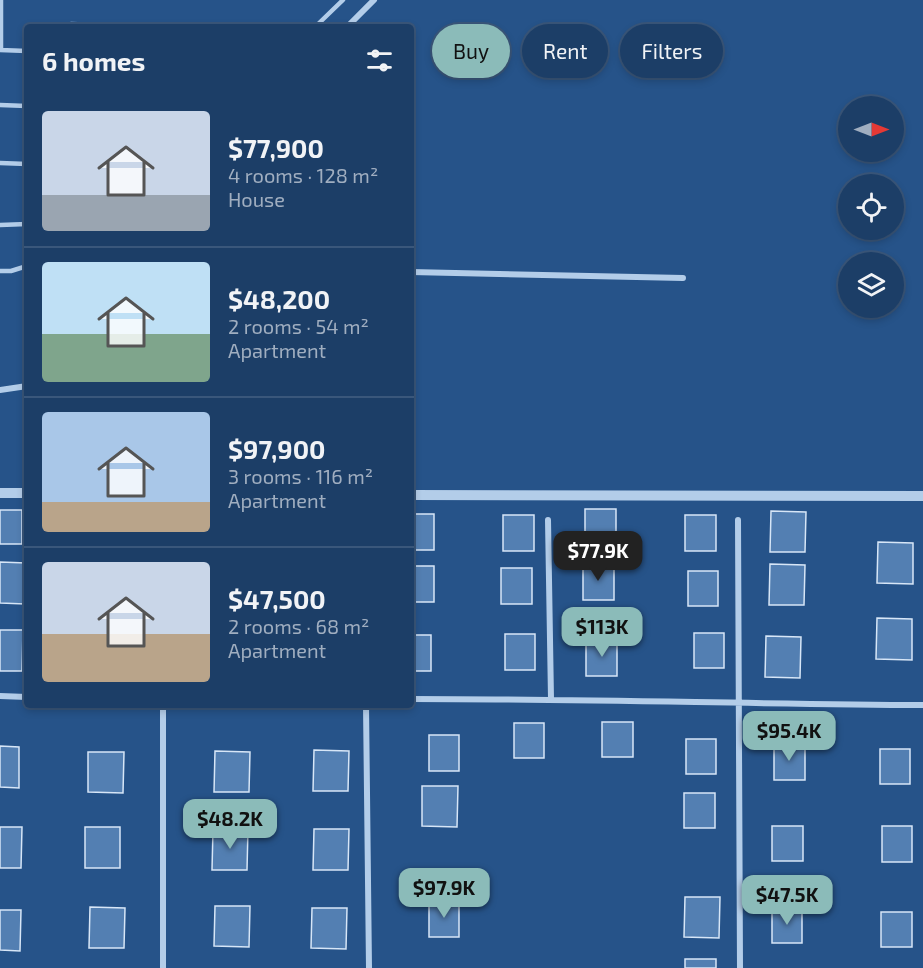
<!DOCTYPE html>
<html lang="en">
<head>
<meta charset="utf-8">
<style>
  body { margin:0; font-family:"Exo 2",sans-serif; background:#25456d; color:#f1f3f6; height:100vh; display:flex; flex-direction:column; font-size:22px; white-space:nowrap }
  * { box-sizing:border-box; margin:0 }
  p { font-size:20px; color:#a0aec0 }
  .icon { flex:none; width:33px; height:33px; fill:none; stroke:currentColor; stroke-width:2; stroke-linecap:round; stroke-linejoin:round }
  .map { position:relative; flex:1; overflow:hidden }
  .side { position:absolute; left:24px; top:24px; width:390px; height:684px; display:flex; flex-direction:column; background:#1c3e67; border-radius:6px; box-shadow:0 3px 9px #0003,0 0 0 2px #3a577b }
  .side>* { flex:none }
  .guide { position:absolute; left:432px; top:24px; width:400px; height:54px; display:flex; gap:12px }
  .needle { width:39px; rotate:90deg }
  .tools { position:absolute; left:838px; top:96px; display:grid; gap:12px }
  .tools a { display:grid; place-items:center; width:66px; height:66px; border-radius:50%; background:#1c3e67; box-shadow:0 3px 9px #0003,0 0 0 2px #3a577b; font-size:30px }
  .price { position:absolute; translate:-50% -51px; padding:0 14px; border-radius:12px; background:#8bbbb9; color:#111; font-size:20px; line-height:39px; filter:drop-shadow(0 2px 3px #0008) }
  .price::after { content:''; position:absolute; left:50%; top:36px; width:18px; height:14px; margin-left:-9px; background:inherit; clip-path:polygon(0 0,100% 0,50% 100%) }
  .price.selected { background:#222; color:#fff }
  ul { padding:0; list-style:none }
  li { display:flex; align-items:center; gap:18px; height:150px; padding:0 18px }
  li+li { border-top:2px solid #3a577b }
  li span { display:grid; place-items:center; flex:none; width:168px; height:120px; border-radius:6px; color:#555 }
  li>.icon { margin-inline-start:auto }
  span .icon { width:72px; height:72px; fill:#fffc; stroke-width:1 }
  li b { font-size:26px }
  h2 { display:flex; justify-content:space-between; align-items:center; height:72px; padding:0 18px; font-size:26px }
  .chip { padding:0 21px; border-radius:27px; background:#1c3e67; box-shadow:0 3px 9px #0003,0 0 0 2px #3a577b; font-size:21px; line-height:54px }
  .chip.selected { background:#8bbbb9; color:#111 }
  .map>svg:first-child { display:block }
  .building { fill:#537fb2; stroke:#d7e6f7; stroke-width:1.5 }
  .lines { fill:none; stroke-linecap:round; stroke-linejoin:round }
  .service { stroke:#b3cde9; stroke-width:4.5 }
  .minor { stroke:#b3cde9; stroke-width:6 }
  .tertiary { stroke:#b3cde9; stroke-width:10 }
</style>
</head>
<body>
<div class="map">
<svg width="923" height="968" viewBox="0 0 923 968">
  <rect width="100%" height="100%" fill="#265389"/>
  <path class="building" d="M585,509h31v36h-31z
    M0,510h22v34h-22z
    M771,511l35,1 -1,40h-35z
    M411,514h23v36h-23z
    M503,515h31v36h-31z
    M685,515h31v36h-31z
    M878,542l35,1v41l-36,-1z
    M0,562l26,1 -1,41 -25,-1z
    M583,564h31v36h-31z
    M770,564l35,1 -1,40h-35z
    M411,566h23v36h-23z
    M501,568h31v36h-31z
    M688,571h30v35h-30z
    M877,618l35,1v41l-36,-1z
    M0,630h23l-1,41h-22z
    M694,633h30v35h-30z
    M505,634h30v36h-30z
    M411,635h20v36h-20z
    M766,636l35,1 -1,41 -35,-1z
    M586,640h31v36h-31z
    M602,722h31v35h-31z
    M514,723h30v35h-30z
    M429,735h30v36h-30z
    M686,739h30v35h-30z
    M774,745h31v35h-31z
    M0,746l19,1v41l-19,-1z
    M880,749h30v35h-30z
    M314,750l35,1 -1,40h-35z
    M215,751l35,1 -1,40h-35z
    M88,752h36l-1,41 -35,-1z
    M422,786h36l-1,41 -35,-1z
    M684,793h31v35h-31z
    M772,826h31v35h-31z
    M882,826h30v36h-30z
    M0,827h22l-1,41h-21z
    M85,827h35v41h-35z
    M213,829h35l-1,41h-35z
    M314,829h35l-1,41h-35z
    M685,897h35l-1,41 -35,-1z
    M429,901h30v36h-30z
    M215,906h35l-1,41 -35,-1z
    M90,907l35,1 -1,40h-35z
    M312,908h35l-1,41 -35,-1z
    M772,908h30v35h-30z
    M0,910h21l-1,41 -20,-1z
    M881,912h31v35h-31z
    M685,959h31v9h-31z"/>
  <g class="lines">
    <path class="service" d="M68,27l3,-3 80,3
      M315,27l28,-27
      M0,50l27,1
      M1,50v-50
      M0,105l27,1
      M0,163l27,1
      M0,225l27,-1
      M0,271h11l16,-5"/>
    <path class="minor" d="M347,27l27,-27
      M411,272l272,6
      M0,390l27,-4
      M548,520l3,179
      M738,520l2,448
      M0,696l27,1
      M411,699c171,0 341,5 512,6
      M163,705v263
      M366,705l3,263"/>
    <path class="tertiary" d="M0,493h27
      M411,495l512,1"/>
  </g>
</svg>
<div class="tools">
<a><svg class="needle" viewBox="-14 -14 28 28"><path d="M0-13l5 13h-10z" fill="#e53935"/><path d="M0 13l5-13h-10z" fill="#a0aec0"/></svg></a>
<a><svg class="icon" aria-label="locate" viewBox="0 0 24 24"><circle cx="12" cy="12" r="6"/><path d="M12 2v4M12 18v4M2 12h4M18 12h4"/></svg></a>
<a><svg class="icon" aria-label="layers" viewBox="0 0 24 24"><path d="M12 4l9 5-9 5-9-5zM3 14l9 5 9-5"/></svg></a>
</div>
<b class="price selected" style="left:598px;top:582px">$77.9K</b>
<b class="price" style="left:602px;top:658px">$113K</b>
<b class="price" style="left:789px;top:762px">$95.4K</b>
<b class="price" style="left:230px;top:850px">$48.2K</b>
<b class="price" style="left:444px;top:919px">$97.9K</b>
<b class="price" style="left:787px;top:926px">$47.5K</b>
<div class="guide">
<a class="chip selected">Buy</a>
<a class="chip">Rent</a>
<a class="chip">Filters</a>
</div>
<section class="side">
<h2>6 homes<svg class="icon" aria-label="filters" viewBox="0 0 24 24"><path d="M4 7h16M4 17h16"/><circle cx="9" cy="7" r="2"/><circle cx="15" cy="17" r="2"/></svg></h2>
<ul>
<li><span style="background:linear-gradient(#c9d6e8 70%,#9aa5b1 0)"><svg class="icon" aria-label="home" viewBox="0 0 24 24"><path d="M3 11l9-7 9 7M6 9v11h12V9"/></svg></span><div><b>$77,900</b><p>4 rooms · 128 m²</p><p>House</p></div></li>
<li><span style="background:linear-gradient(#bfe0f5 60%,#7fa58c 0)"><svg class="icon" aria-label="home" viewBox="0 0 24 24"><path d="M3 11l9-7 9 7M6 9v11h12V9"/></svg></span><div><b>$48,200</b><p>2 rooms · 54 m²</p><p>Apartment</p></div></li>
<li><span style="background:linear-gradient(#a9c7e8 75%,#b9a48a 0)"><svg class="icon" aria-label="home" viewBox="0 0 24 24"><path d="M3 11l9-7 9 7M6 9v11h12V9"/></svg></span><div><b>$97,900</b><p>3 rooms · 116 m²</p><p>Apartment</p></div></li>
<li><span style="background:linear-gradient(#c9d6e8 60%,#b9a48a 0)"><svg class="icon" aria-label="home" viewBox="0 0 24 24"><path d="M3 11l9-7 9 7M6 9v11h12V9"/></svg></span><div><b>$47,500</b><p>2 rooms · 68 m²</p><p>Apartment</p></div></li>
</ul>
</section>
</div>
</body>
</html>
